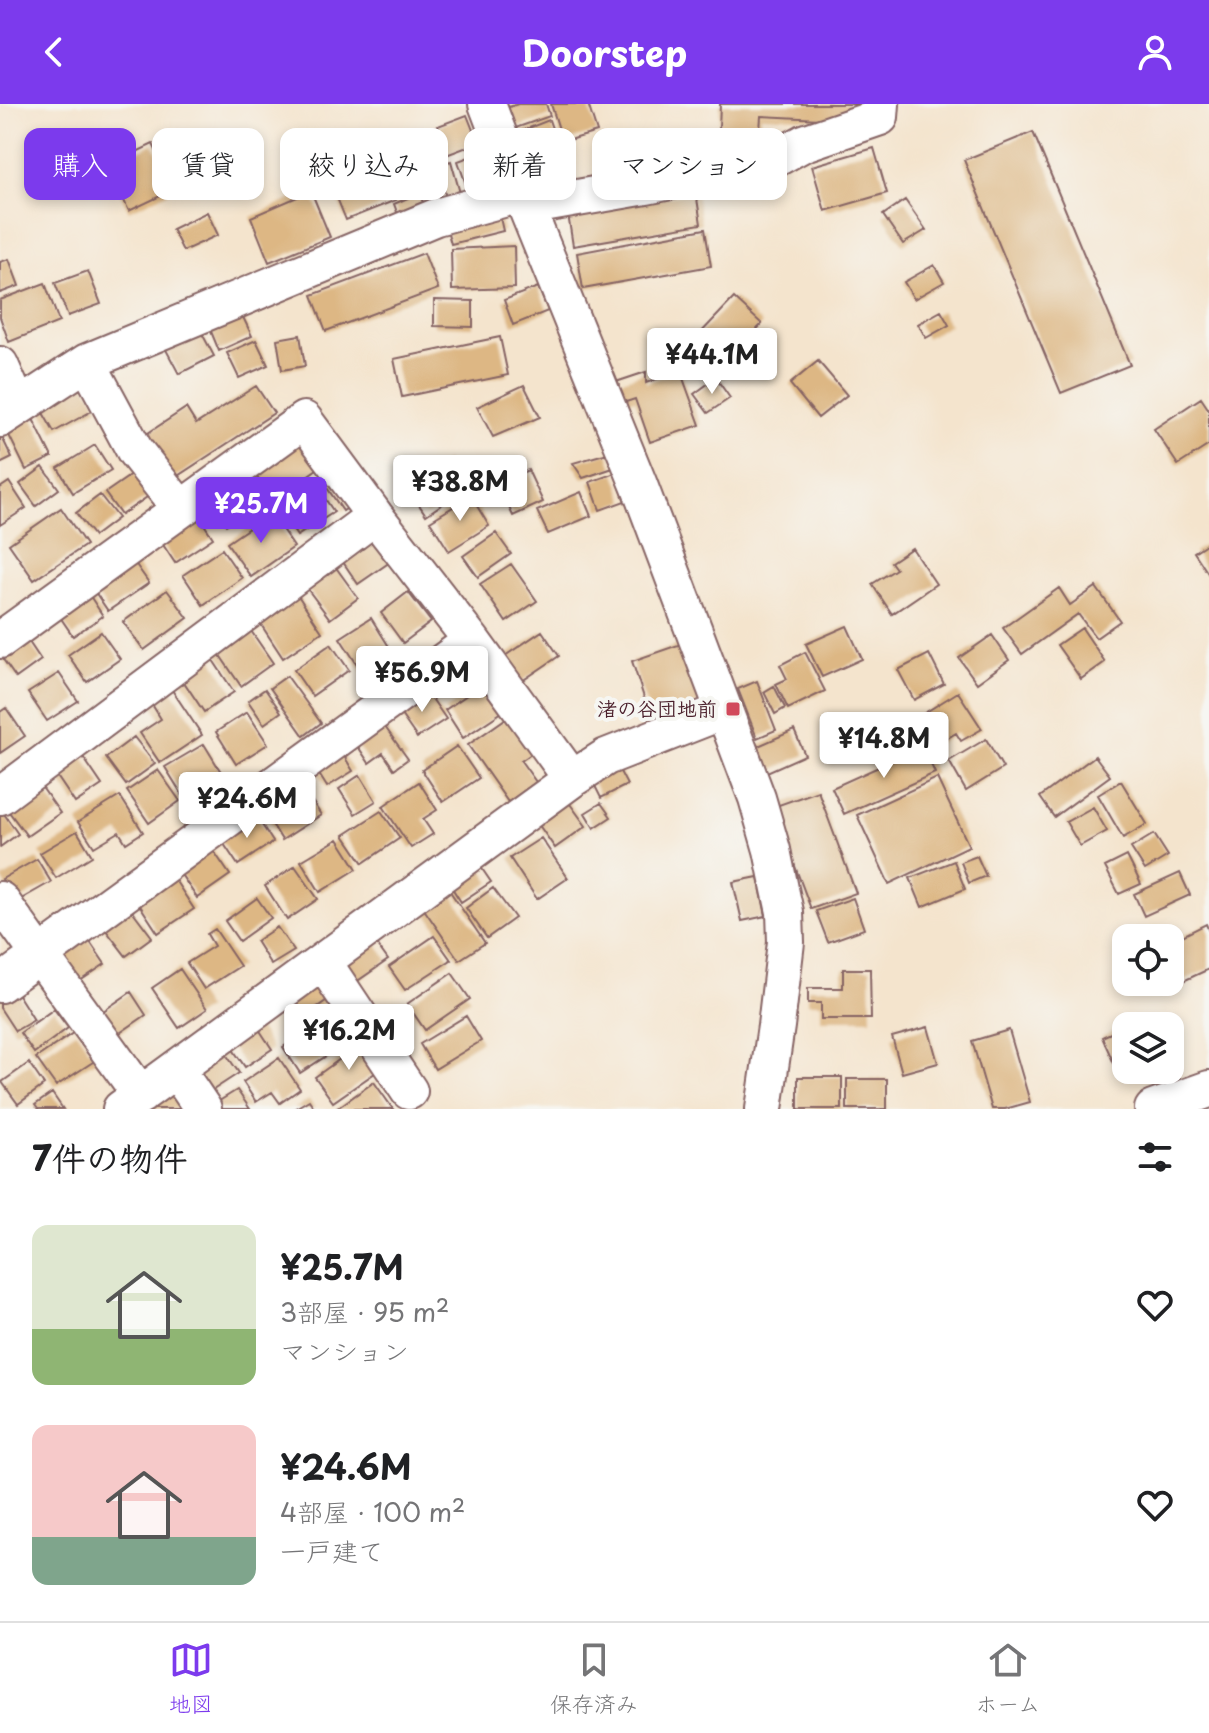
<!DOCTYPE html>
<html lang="ja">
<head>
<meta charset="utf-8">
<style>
  body { margin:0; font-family:"Playpen Sans","Klee One",sans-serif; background:#f6f6f6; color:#202124; height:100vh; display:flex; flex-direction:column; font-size:30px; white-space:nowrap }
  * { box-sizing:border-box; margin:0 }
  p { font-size:26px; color:#757577 }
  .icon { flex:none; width:44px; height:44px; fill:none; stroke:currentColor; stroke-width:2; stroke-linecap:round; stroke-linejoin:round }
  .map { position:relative; height:1005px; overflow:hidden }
  .side { display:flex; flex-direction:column; background:#fff; flex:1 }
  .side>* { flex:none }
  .hud { position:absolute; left:24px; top:24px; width:800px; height:72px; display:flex; gap:16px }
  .fabs { position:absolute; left:1112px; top:820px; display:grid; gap:16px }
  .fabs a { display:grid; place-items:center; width:72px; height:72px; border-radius:16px; background:#fff; box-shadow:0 4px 12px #0003; font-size:40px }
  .price { position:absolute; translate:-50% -68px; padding:0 18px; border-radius:8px; background:#fff; color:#222; font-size:26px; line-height:52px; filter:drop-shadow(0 2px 4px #0008) }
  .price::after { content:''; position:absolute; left:50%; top:48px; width:24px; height:18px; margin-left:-12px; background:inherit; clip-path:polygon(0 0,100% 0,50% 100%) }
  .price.on { background:#7c3aed; color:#fff }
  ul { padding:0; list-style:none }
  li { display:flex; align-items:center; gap:24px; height:200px; padding:0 32px }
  li span { display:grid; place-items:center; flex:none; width:224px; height:160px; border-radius:16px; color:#555 }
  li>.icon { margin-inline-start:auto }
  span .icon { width:96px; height:96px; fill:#fffc; stroke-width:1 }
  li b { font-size:34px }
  h2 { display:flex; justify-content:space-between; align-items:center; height:96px; padding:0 32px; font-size:34px }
  .tag { padding:0 28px; border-radius:16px; background:#fff; box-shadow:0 4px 12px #0003; font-size:28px; line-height:72px }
  .tag.on { background:#7c3aed; color:#fff }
  header { display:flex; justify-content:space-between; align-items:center; height:104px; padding:0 32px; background:#7c3aed; color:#fff; font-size:36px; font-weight:700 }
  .tab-bar { display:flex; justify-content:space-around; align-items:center; height:112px; border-top:2px solid #e0e0e0; background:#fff; font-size:22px; color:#757577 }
  .tab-bar a { display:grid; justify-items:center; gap:4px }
  .tab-bar .on { color:#7c3aed }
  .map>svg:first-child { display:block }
  .building { fill:#ddb784 }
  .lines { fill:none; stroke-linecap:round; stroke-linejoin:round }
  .minor-casing { stroke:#866464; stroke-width:40 }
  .minor { stroke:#fff; stroke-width:36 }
  .poi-dot { fill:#d1495b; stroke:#f6f6f2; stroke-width:3 }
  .labels { text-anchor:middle; stroke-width:8; stroke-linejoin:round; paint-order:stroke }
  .poi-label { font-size:20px; font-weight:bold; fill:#4a1f2b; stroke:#f6f6f2; text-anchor:end }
</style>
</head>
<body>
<header><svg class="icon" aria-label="back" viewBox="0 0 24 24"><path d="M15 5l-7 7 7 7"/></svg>Doorstep<svg class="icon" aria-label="person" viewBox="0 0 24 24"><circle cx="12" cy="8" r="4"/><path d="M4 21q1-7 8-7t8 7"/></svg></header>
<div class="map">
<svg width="1209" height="1005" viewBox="0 0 1209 1005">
  <rect width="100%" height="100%" fill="#f6f6f2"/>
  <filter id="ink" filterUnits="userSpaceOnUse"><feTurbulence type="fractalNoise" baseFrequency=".0125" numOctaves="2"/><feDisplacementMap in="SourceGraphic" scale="16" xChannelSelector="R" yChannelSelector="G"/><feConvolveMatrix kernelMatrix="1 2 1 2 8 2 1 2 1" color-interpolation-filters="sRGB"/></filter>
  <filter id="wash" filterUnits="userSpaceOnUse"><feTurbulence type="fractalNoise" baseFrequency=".006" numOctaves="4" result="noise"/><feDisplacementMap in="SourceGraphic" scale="32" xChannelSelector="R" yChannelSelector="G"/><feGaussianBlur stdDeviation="1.8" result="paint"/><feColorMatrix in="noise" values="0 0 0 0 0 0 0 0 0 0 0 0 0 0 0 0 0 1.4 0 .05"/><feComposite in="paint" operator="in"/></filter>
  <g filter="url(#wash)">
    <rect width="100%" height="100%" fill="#f4e4cd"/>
    <g id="blocks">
      <path class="building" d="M518,0h28l4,12 -40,14 -7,-21z
        M551,0h37l9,28 -34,10z
        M720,0h141l-1,17 -99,-5 -1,15 -41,-2z
        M467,11l11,28 -58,22 -11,-28z
        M549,16l6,17 -33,13 -6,-17z
        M1033,28l97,233 -69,28 -97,-233z
        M708,33l6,26 -39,9 -6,-26z
        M754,35l3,17 -29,5 -3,-17z
        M405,36l15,45 -27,10 3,5 -50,20 -21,-52z
        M153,40l22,45 -46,22 -22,-45z
        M874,44l13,45 -62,18 -13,-45z
        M483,48l11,32 -25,9 -11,-32z
        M451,57l9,32 -14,4 -10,-32z
        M311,87l19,46 -61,25 -18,-45z
        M696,88l5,32 -128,22 -5,-32z
        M419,89l7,16 -26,11 -6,-16z
        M905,96l21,30 -23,14 -20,-29z
        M207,108l11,23 -35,16 -11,-22z
        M499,109l4,18 -52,13 -5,-18z
        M705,125l6,37 -128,23 -6,-36z
        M514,142l1,42 -63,2 -1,-41z
        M424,149l14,36 -112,42 -14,-36z
        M9,155l10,27 -19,7v-31z
        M934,161l10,17 -30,17 -10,-17z
        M88,167l13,33 -33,12 -13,-33z
        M45,179l14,39 -50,20 -9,-25v-17z
        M538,183l10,24 -35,14 -9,-25z
        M734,194l28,26 -38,40 -28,-26z
        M434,196l39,1v26l-39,-1z
        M941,207l8,14 -23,13 -8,-14z
        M242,211l10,21 -33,15 -9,-22z
        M198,222l16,30 -35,18 -16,-30z
        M300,231l5,31 -23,4 -5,-31z
        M500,233l8,38 -106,22 -8,-38z
        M256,236l12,25 -29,13 -12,-25z
        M818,257l29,34 -29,23 -28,-34z
        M680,266l20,55 -50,17 -15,-43 -12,4 -7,-21 30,-10v11z
        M716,274l14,20 -22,15 -14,-19z
        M82,275l17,28 -45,25 -16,-28z
        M524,281l16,32 -47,20 -16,-30z
        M256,282l18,27 -101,66 -28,-44 41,-27 10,16z
        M1201,294l8,12v35l-31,20 -24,-36z
        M30,309l22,44 -26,13 -22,-45z
        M0,329l12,25 -12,6z
        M303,330l21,30 -51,36 -21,-30z
        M95,341l16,25 -38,23 -15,-25z
        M608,349l5,15 -30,10 -10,-15z
        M446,357l19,28 -39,26 -19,-28z
        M43,363l16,22 -23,17 -16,-22z
        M528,366l15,32 -30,14 -15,-32z
        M333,367l22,32 -12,8 -22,-32z
        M134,369l16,22 -29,20 -16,-22z
        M615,369l10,28 -25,9 -10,-28z
        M239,374l18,27 -31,20 -18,-27z
        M9,378l17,26 -26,17v-37z
        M318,384l16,24 -37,24 -16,-24z
        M581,388l10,24 -43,18 -11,-23z
        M100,391l18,23 -24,18 -18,-23z
        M471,392l18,30 -40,25 -19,-30z
        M61,404l25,37 -52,35 -25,-36z
        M194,405l19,29 -38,25 -19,-29z
        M271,409l23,34 -43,30 -24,-34z
        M496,429l15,21 -33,23 -15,-21z
        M374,436l16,22 -32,22 -15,-22z
        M1209,438v33l-15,-23z
        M912,444l24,36 -44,30 -20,-30 24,-15 -5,-7z
        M222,445l20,29 -39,27 -20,-30z
        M130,452l19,27 -41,28 -19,-28z
        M332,458l26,36 -28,21 -27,-36z
        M511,460l26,37 -31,21 -26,-38z
        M1096,483l24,34 -24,17 -18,-24 -56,40 -19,-26 56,-40 11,17z
        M167,486l21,28 -44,32 -21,-28z
        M408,488l23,30 -28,21 -22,-30z
        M88,489l15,23 -30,20 -15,-22z
        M297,490l25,38 -39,26 -25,-38z
        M371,514l22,35 -31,19 -22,-34z
        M847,522l15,33 -40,18 -16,-33z
        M249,524l24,35 -32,23 -24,-35z
        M1082,524l23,34 -24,17 -24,-34z
        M542,527l17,25 -43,29 -17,-25z
        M101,528l19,27 -33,23 -19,-27z
        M23,529l18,27 -25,18 -16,-23z
        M992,531l17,25 -32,23 -18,-25z
        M684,539l19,59 -52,17 -19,-58z
        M331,540l18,26 -37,26 -18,-26z
        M805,548l20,39 -37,18 -12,-25 11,-5 -7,-14z
        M209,550l25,38 -30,20 -26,-39z
        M929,550l15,30 -30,16 -16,-30z
        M59,569l19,28 -31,20 -19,-28z
        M287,572l34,47 -17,13 -34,-48z
        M757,577l19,49 -19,8 -19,-49z
        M486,578l19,28 -42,28 -18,-28z
        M168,580l34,51 -42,28 -20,-30 21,-14 -13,-21z
        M774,582l11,22 -10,6 -11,-22z
        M265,585l16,23 -17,12 -16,-23z
        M426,586l20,29 -29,19 -20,-29z
        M958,588l24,37 -21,12 -5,-8 -23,14 -18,-28z
        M6,604l19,28 -25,17v-41z
        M247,608l21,32 -32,20 -20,-32z
        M508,613l26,35 -13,9 15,21 -28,20 -40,-57z
        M380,616l28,39 -14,10 -11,-16 -14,10 -16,-24z
        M794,626l11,25 -38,17 -11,-25z
        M134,633l21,27 -29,21 -20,-27z
        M986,635l17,29 -37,23 -17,-30z
        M204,640l17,28 -38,24 -18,-29z
        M338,642l15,25 -26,16 -15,-24z
        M457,642l22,32 -36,24 -21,-32z
        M923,643l12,26 -91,41 -12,-26z
        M79,647l23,34 -27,18 -23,-34z
        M1095,652l15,20 -56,41 -14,-20z
        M615,658l12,23 -26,13 -12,-24z
        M158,666l22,31 -31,22 -22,-32z
        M360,671l16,26 -21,13 -16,-25z
        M937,674l32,68 -80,38 -32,-69z
        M1121,677l26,43 -24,14 -25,-43z
        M419,678l18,28 -14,9 10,15 -22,14 -28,-42z
        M301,680l20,31 -39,25 -20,-32z
        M41,682l19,27 -33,23 -20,-27z
        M818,687l38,102 -45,16 -38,-102z
        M120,692l23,36 -17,11 -7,-11 -25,15 -16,-25z
        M565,693l21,29 -31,22 -21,-30z
        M601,699l10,14 -17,11 -9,-15z
        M1093,703l14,24 -27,15 -14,-24z
        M0,704l18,26 -18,13z
        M381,707l19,27 -37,25 -19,-28z
        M255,710l18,28 -35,23 -18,-27z
        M77,727l15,25 -36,22 -16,-25z
        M1154,730l14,22 -23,14 -14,-22z
        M541,734l27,40 -31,21 -27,-41z
        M338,735l19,30 -37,23 -19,-31z
        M213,746l17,25 -33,23 -17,-25z
        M977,752l9,20 -17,7 -8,-21z
        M1127,752l14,28 -22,10 -14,-27z
        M37,755l14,23 -35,20 -14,-23z
        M476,756l15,22 -30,20 -14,-22z
        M954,757l11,28 -43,18 -12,-29z
        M295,762l23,33 -31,21 -22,-34z
        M1180,769l10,22 -46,21 -10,-22z
        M171,770l23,35 -36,24 -23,-35z
        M758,773l8,39 -24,5 -9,-39z
        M445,780l40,59 -26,17 -40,-58z
        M493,784l22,30 -28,20 -21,-30z
        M257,794l14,20 -32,23 -14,-20z
        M853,794l11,31 -36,13 -12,-31z
        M125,797l27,36 -26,19 -27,-35z
        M1206,820l3,7v38l-45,21 -4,-8h10v-40z
        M277,823l17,24 -23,14 -15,-24z
        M215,825l25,37 -36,23 -17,-26 27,-17 -7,-12z
        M84,829l21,31 -34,23 -21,-31z
        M370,831l18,25 -32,22 -18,-25z
        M434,832l17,24 -46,30 -16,-23z
        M180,865l27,40 -28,19 -27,-40z
        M843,865h27l1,50h-50v-16h-13v-15h35z
        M452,869l18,26 -45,31 -18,-26z
        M319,871l15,20 -36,26 -15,-20z
        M12,881l22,35 -19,11 -15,-23v-15z
        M131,888l15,23 -35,24 -15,-23z
        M54,905l14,19 -34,25 -14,-20z
        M343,905l17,25 -60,39 -17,-26z
        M466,912l15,25 -46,28 -15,-25z
        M1147,913l4,9h-24z
        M253,916l19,29 -27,18 -19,-28z
        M1126,922v38l-10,4 -14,-31z
        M928,923l10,36 -36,10 -10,-36z
        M1009,926l21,72 -25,7h-13l-20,-68z
        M76,927l20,29 -40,26 -20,-28z
        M364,938l18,26 -49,34 -18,-25z
        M219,940l20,29 -29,19 -20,-28z
        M279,954l21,31 -20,14 -8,-11 -16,10 -13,-20z
        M29,959l15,22 -26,19 -16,-22z
        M1147,966h24l5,12 -20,9z
        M798,973h44v32h-44z
        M847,975h40v30h-40z
        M374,978l19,27h-57z
        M172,981l13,21 -6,3h-46z
        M237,986l13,19h-30l-4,-6z
        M52,989l11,16h-25l-3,-4z
        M309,996l6,9h-21z"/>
    </g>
  </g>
  <g filter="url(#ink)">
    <use href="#blocks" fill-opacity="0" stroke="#866464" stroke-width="2"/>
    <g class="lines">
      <defs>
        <path id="minor" d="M487,0l34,90 118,291 118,313 15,52 8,39 5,23 1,30 -10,84 -12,83
          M526,103l120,-21 125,-25 33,-18 76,-26 1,-13
          M87,258l48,89 45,57
          M0,261l18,41
          M0,315l87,-57 349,-145 85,-23
          M0,536l304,-220 71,96 97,125 100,138
          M0,692l375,-280
          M0,796l141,195
          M323,858l86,129
          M0,880l472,-343
          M176,965l27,40
          M121,1005l451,-330 34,-22 117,-46
          M1153,1005l56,-20"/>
      </defs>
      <use href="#minor" class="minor-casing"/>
      <use href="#minor" class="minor"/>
    </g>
  </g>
  <rect class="poi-dot" x="725" y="597" width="16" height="16" rx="4"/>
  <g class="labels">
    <g class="poi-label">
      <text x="717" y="612">渚の谷団地前</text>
    </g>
  </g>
</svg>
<div class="fabs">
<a><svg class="icon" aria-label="locate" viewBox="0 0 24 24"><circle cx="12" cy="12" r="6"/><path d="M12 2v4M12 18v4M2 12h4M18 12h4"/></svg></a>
<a><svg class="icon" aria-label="layers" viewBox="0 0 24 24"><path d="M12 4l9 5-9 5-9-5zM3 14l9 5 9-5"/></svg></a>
</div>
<b class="price" style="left:712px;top:292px">¥44.1M</b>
<b class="price" style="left:460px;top:419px">¥38.8M</b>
<b class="price on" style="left:261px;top:441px">¥25.7M</b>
<b class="price" style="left:422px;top:610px">¥56.9M</b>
<b class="price" style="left:884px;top:676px">¥14.8M</b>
<b class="price" style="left:247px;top:736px">¥24.6M</b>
<b class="price" style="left:349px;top:968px">¥16.2M</b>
<div class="hud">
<a class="tag on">購入</a>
<a class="tag">賃貸</a>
<a class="tag">絞り込み</a>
<a class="tag">新着</a>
<a class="tag">マンション</a>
</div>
</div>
<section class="side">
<h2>7件の物件<svg class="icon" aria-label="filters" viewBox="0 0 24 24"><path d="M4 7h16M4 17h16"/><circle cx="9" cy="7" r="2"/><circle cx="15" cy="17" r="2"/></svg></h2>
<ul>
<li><span style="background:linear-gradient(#dfe7d0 65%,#8fb573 0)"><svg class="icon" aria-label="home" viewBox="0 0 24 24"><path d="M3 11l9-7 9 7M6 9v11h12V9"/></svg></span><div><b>¥25.7M</b><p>3部屋 · 95 m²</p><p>マンション</p></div><svg class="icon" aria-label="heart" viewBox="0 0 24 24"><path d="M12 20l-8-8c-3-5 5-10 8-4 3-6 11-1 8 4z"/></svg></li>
<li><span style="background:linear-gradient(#f6c9c9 70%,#7fa58c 0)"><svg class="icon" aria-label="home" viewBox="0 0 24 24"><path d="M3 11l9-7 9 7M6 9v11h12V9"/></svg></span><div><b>¥24.6M</b><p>4部屋 · 100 m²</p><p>一戸建て</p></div><svg class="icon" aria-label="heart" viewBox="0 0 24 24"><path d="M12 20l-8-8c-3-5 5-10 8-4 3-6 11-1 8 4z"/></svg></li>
</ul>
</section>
<nav class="tab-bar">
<a class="on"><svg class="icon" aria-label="map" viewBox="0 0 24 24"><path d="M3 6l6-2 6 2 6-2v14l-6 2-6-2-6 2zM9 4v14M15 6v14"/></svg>地図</a>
<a><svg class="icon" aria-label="saved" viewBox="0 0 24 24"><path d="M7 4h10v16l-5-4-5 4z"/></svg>保存済み</a>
<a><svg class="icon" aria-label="home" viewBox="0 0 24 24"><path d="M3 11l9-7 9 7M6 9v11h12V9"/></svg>ホーム</a>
</nav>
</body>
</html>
